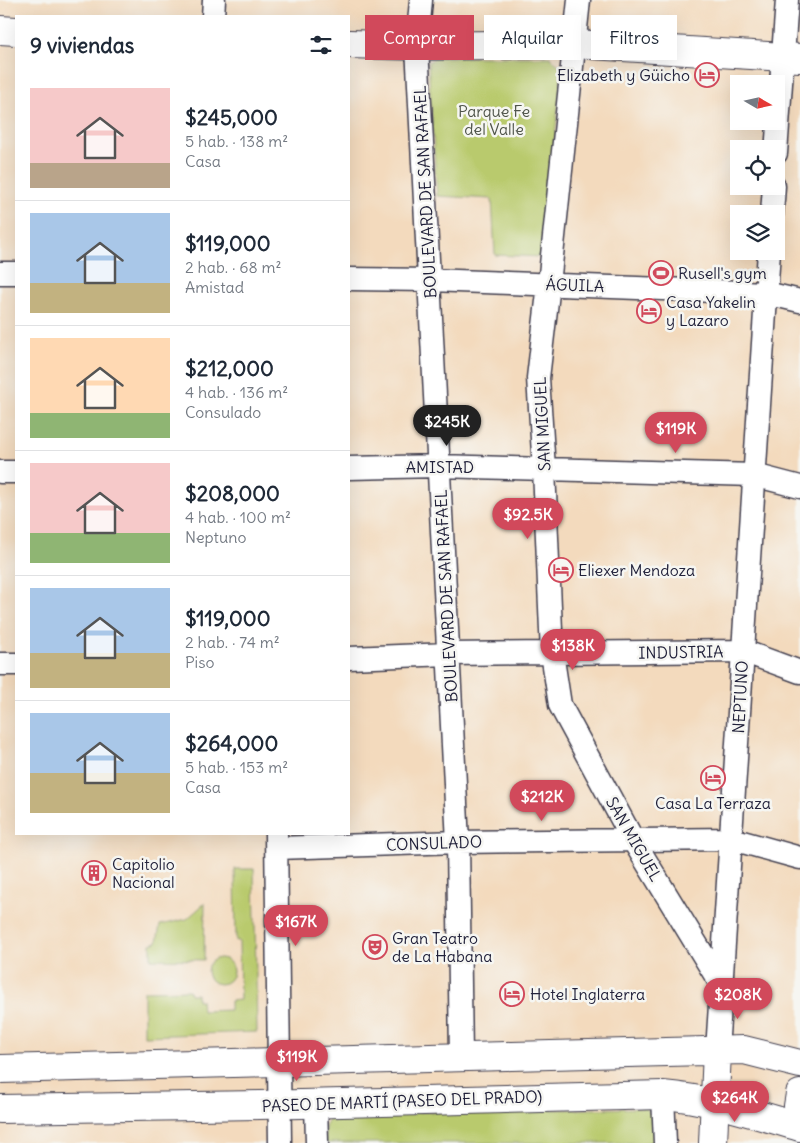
<!DOCTYPE html>
<html lang="es">
<head>
<meta charset="utf-8">
<style>
  body { margin:0; font-family:Delius,sans-serif; background:#f6f6f7; color:#1f2937; height:100vh; display:flex; flex-direction:column; font-size:19px; white-space:nowrap }
  * { box-sizing:border-box; margin:0 }
  p { font-size:16px; color:#747a83 }
  .icon { flex:none; width:28px; height:28px; fill:none; stroke:currentColor; stroke-width:2; stroke-linecap:round; stroke-linejoin:round }
  .map { position:relative; flex:1; overflow:hidden }
  .details { position:absolute; left:15px; top:15px; width:335px; height:820px; display:flex; flex-direction:column; background:#fff; border-radius:0px; box-shadow:0 5px 20px #0002 }
  .details>* { flex:none }
  .top-card { position:absolute; left:365px; top:15px; width:360px; height:45px; display:flex; gap:10px }
  .needle { width:32px; rotate:99deg }
  .fabs { position:absolute; left:730px; top:75px; display:grid; gap:10px }
  .fabs a { display:grid; place-items:center; width:55px; height:55px; border-radius:0px; background:#fff; box-shadow:0 5px 20px #0002; font-size:25px }
  .price { position:absolute; translate:-50% -42px; padding:0 11px; border-radius:18px; background:#d1495b; color:#fff; font-size:16px; line-height:32px; filter:drop-shadow(0 1px 2px #0008) }
  .price::after { content:''; position:absolute; left:50%; top:30px; width:15px; height:11px; margin-left:-8px; background:inherit; clip-path:polygon(0 0,100% 0,50% 100%) }
  .price.active { background:#222; color:#fff }
  ul { padding:0; list-style:none }
  li { display:flex; align-items:center; gap:15px; height:125px; padding:0 15px }
  li+li { border-top:1px solid #e0e1e3 }
  li span { display:grid; place-items:center; flex:none; width:140px; height:100px; border-radius:0px; color:#555 }
  li>.icon { margin-inline-start:auto }
  span .icon { width:60px; height:60px; fill:#fffc; stroke-width:1 }
  li b { font-size:21px }
  h2 { display:flex; justify-content:space-between; align-items:center; height:60px; padding:0 15px; font-size:21px }
  .chip { padding:0 18px; border-radius:0px; background:#fff; box-shadow:0 5px 20px #0002; font-size:18px; line-height:45px }
  .chip.active { background:#d1495b; color:#fff }
  .map>svg:first-child { display:block }
  .green { fill:#b9ca6d; stroke:#6e7654 }
  .lines { fill:none; stroke-linecap:round; stroke-linejoin:round }
  .minor-casing { stroke:#413e4e; stroke-width:25 }
  .major-casing { stroke:#413e4e; stroke-width:30 }
  .minor { stroke:#fff; stroke-width:22 }
  .major { stroke:#fff; stroke-width:28 }
  .labels { text-anchor:middle; stroke-width:5; stroke-linejoin:round; paint-order:stroke }
  .poi-label { font-size:16px; fill:#22223b; stroke:#f6f6f2; text-anchor:start }
  .park-label { font-size:16px; fill:#4f544a; stroke:#f6f6f2 }
  .street-label { font-size:16px; fill:#22223b; stroke:#f6f6f2 }
</style>
</head>
<body>
<div class="map">
<svg width="800" height="1143" viewBox="0 0 800 1143">
  <rect width="100%" height="100%" fill="#f6f6f2"/>
  <filter id="ink" filterUnits="userSpaceOnUse"><feTurbulence type="fractalNoise" baseFrequency=".02" numOctaves="2"/><feDisplacementMap in="SourceGraphic" scale="10" xChannelSelector="R" yChannelSelector="G"/><feConvolveMatrix kernelMatrix="1 2 1 2 8 2 1 2 1" color-interpolation-filters="sRGB"/></filter>
  <filter id="wash" filterUnits="userSpaceOnUse"><feTurbulence type="fractalNoise" baseFrequency=".0096" numOctaves="4" result="noise"/><feDisplacementMap in="SourceGraphic" scale="20" xChannelSelector="R" yChannelSelector="G"/><feGaussianBlur stdDeviation="1.12" result="paint"/><feColorMatrix in="noise" values="0 0 0 0 0 0 0 0 0 0 0 0 0 0 0 0 0 1.4 0 .05"/><feComposite in="paint" operator="in"/></filter>
  <g filter="url(#wash)">
    <rect width="100%" height="100%" fill="#f3dabd"/>
    <path class="green" d="M437,57h113l12,11 -19,189 -48,-2 -3,-56 -55,-3 -9,-134z
      M235,869h19l3,163 -113,4v-45l45,-1 1,4h7v6h4l1,11 28,-1v-9l10,-1 -1,-59h-3z
      M205,903l-1,57 -53,-1v-15l6,-2 3,-17 27,-6z
      M207 971a13 13 0 1 1 26 0a13 13 0 1 1-26 0Z
      M644,1108l12,8 1,27h-332v-16l7,-13z"/>
  </g>
  <g filter="url(#ink)">
    <g class="lines">
      <defs>
        <path id="minor" d="M421,0l-4,46 41,796 3,215
          M579,0l-30,284 -11,94 6,91 8,184 8,52 73,135 89,146
          M213,16l1,-16
          M776,153l11,-153
          M772,214l2,-28
          M0,273h16
          M349,279l81,1 336,13 34,8
          M349,468l90,-2 315,9 46,12
          M0,472h16
          M349,658l100,-4 294,-3 57,21
          M0,664h16
          M276,834l4,309
          M277,848l181,-6 274,-3 68,19
          M717,1051l52,-800
          M663,1095l2,48
          M316,1103l1,40"/>
        <path id="major" d="M0,30l16,1
          M349,44l68,2 158,-2 225,14
          M0,1069l744,-19 56,14
          M800,1094l-2,12 2,9
          M0,1109l260,-4 403,-10c47,4 91,19 137,32
          M713,1143l4,-92"/>
      </defs>
      <use href="#minor" class="minor-casing"/>
      <use href="#major" class="major-casing"/>
      <use href="#minor" class="minor"/>
      <use href="#major" class="major"/>
    </g>
  </g>
  <defs>
    <symbol id="hotel-ring" viewBox="-11 -11 22 22"><circle r="9.5" fill="#f6f6f2" stroke="#d1495b" stroke-width="1.5"/><path d="M-6-4.5h1.5V1H6V5H4.5V3h-9V5H-6ZM-4 0a1.8 1.8 0 1 1 3.6 0ZM.5 0V-2.5h3Q6-2.5 6 0Z" fill="#d1495b"/></symbol>
    <symbol id="stadium-ring" viewBox="-11 -11 22 22"><circle r="9.5" fill="#f6f6f2" stroke="#d1495b" stroke-width="1.5"/><path d="M0-5a6.5 5 0 1 0 0 10a6.5 5 0 1 0 0-10ZM-3.5-1.8h7v3.6h-7Z" fill="#d1495b"/></symbol>
    <symbol id="building-ring" viewBox="-11 -11 22 22"><circle r="9.5" fill="#f6f6f2" stroke="#d1495b" stroke-width="1.5"/><path d="M-4-6H4V6H1V3H-1V6H-4ZM-2.5-4.3h1.7v1.8h-1.7ZM.8-4.3h1.7v1.8H.8ZM-2.5-1h1.7V.8h-1.7ZM.8-1h1.7V.8H.8Z" fill="#d1495b"/></symbol>
    <symbol id="theatre-ring" viewBox="-11 -11 22 22"><circle r="9.5" fill="#f6f6f2" stroke="#d1495b" stroke-width="1.5"/><path d="M-5-5.5Q0-4 5-5.5V0Q5 5 0 6Q-5 5-5 0ZM-3.3-2.5H-1v1.5H-3.3ZM1-2.5H3.3v1.5H1ZM-2.8 1Q0 5.5 2.8 1Z" fill="#d1495b"/></symbol>
  </defs>
  <g fill-rule="evenodd">
    <use href="#hotel-ring" x="693" y="61" width="28" height="28"/>
    <use href="#stadium-ring" x="647" y="259" width="28" height="28"/>
    <use href="#hotel-ring" x="635" y="297" width="28" height="28"/>
    <use href="#hotel-ring" x="547" y="556" width="28" height="28"/>
    <use href="#hotel-ring" x="699" y="764" width="28" height="28"/>
    <use href="#building-ring" x="80" y="859" width="28" height="28"/>
    <use href="#theatre-ring" x="361" y="933" width="28" height="28"/>
    <use href="#hotel-ring" x="498" y="980" width="28" height="28"/>
  </g>
  <g class="labels">
    <g class="poi-label">
      <text x="690" y="81" text-anchor="end">Elizabeth y Güicho</text>
      <text x="678" y="279">Rusell's gym</text>
      <text x="666" y="308">Casa Yakelin<tspan x="666" dy="18">y Lazaro</tspan></text>
      <text x="578" y="576">Eliexer Mendoza</text>
      <text x="713" y="809" text-anchor="middle">Casa La Terraza</text>
      <text x="112" y="870">Capitolio<tspan x="112" dy="18">Nacional</tspan></text>
      <text x="392" y="944">Gran Teatro<tspan x="392" dy="18">de La Habana</tspan></text>
      <text x="530" y="1000">Hotel Inglaterra</text>
    </g>
    <g class="park-label">
      <text x="494" y="117">Parque Fe<tspan x="494" dy="18">del Valle</tspan></text>
    </g>
    <g class="street-label">
      <text transform="translate(425 192) rotate(-93)" y="6">BOULEVARD DE SAN RAFAEL</text>
      <text transform="translate(575 285) rotate(2)" y="6">ÁGUILA</text>
      <text transform="translate(542 424) rotate(-93)" y="6">SAN MIGUEL</text>
      <text x="440" y="473">AMISTAD</text>
      <text transform="translate(446 596) rotate(-93)" y="6">BOULEVARD DE SAN RAFAEL</text>
      <text transform="translate(681 652) rotate(-1)" y="6">INDUSTRIA</text>
      <text transform="translate(740 697) rotate(-87)" y="6">NEPTUNO</text>
      <text transform="translate(634 839) rotate(60)" y="6">SAN MIGUEL</text>
      <text transform="translate(434 843) rotate(-2)" y="6">CONSULADO</text>
      <text transform="translate(402 1101) rotate(-2)" y="6">PASEO DE MARTÍ (PASEO DEL PRADO)</text>
    </g>
  </g>
</svg>
<div class="fabs">
<a><svg class="needle" viewBox="-14 -14 28 28"><path d="M0-13l5 13h-10z" fill="#e53935"/><path d="M0 13l5-13h-10z" fill="#747a83"/></svg></a>
<a><svg class="icon" aria-label="locate" viewBox="0 0 24 24"><circle cx="12" cy="12" r="6"/><path d="M12 2v4M12 18v4M2 12h4M18 12h4"/></svg></a>
<a><svg class="icon" aria-label="layers" viewBox="0 0 24 24"><path d="M12 4l9 5-9 5-9-5zM3 14l9 5 9-5"/></svg></a>
</div>
<b class="price active" style="left:447px;top:447px">$245K</b>
<b class="price" style="left:676px;top:454px">$119K</b>
<b class="price" style="left:528px;top:540px">$92.5K</b>
<b class="price" style="left:573px;top:671px">$138K</b>
<b class="price" style="left:542px;top:822px">$212K</b>
<b class="price" style="left:296px;top:947px">$167K</b>
<b class="price" style="left:738px;top:1020px">$208K</b>
<b class="price" style="left:297px;top:1082px">$119K</b>
<b class="price" style="left:735px;top:1123px">$264K</b>
<div class="top-card">
<a class="chip active">Comprar</a>
<a class="chip">Alquilar</a>
<a class="chip">Filtros</a>
</div>
<section class="details">
<h2>9 viviendas<svg class="icon" aria-label="filters" viewBox="0 0 24 24"><path d="M4 7h16M4 17h16"/><circle cx="9" cy="7" r="2"/><circle cx="15" cy="17" r="2"/></svg></h2>
<ul>
<li><span style="background:linear-gradient(#f6c9c9 75%,#b9a48a 0)"><svg class="icon" aria-label="home" viewBox="0 0 24 24"><path d="M3 11l9-7 9 7M6 9v11h12V9"/></svg></span><div><b>$245,000</b><p>5 hab. · 138 m²</p><p>Casa</p></div></li>
<li><span style="background:linear-gradient(#a9c7e8 70%,#c2b280 0)"><svg class="icon" aria-label="home" viewBox="0 0 24 24"><path d="M3 11l9-7 9 7M6 9v11h12V9"/></svg></span><div><b>$119,000</b><p>2 hab. · 68 m²</p><p>Amistad</p></div></li>
<li><span style="background:linear-gradient(#ffd9b3 75%,#8fb573 0)"><svg class="icon" aria-label="home" viewBox="0 0 24 24"><path d="M3 11l9-7 9 7M6 9v11h12V9"/></svg></span><div><b>$212,000</b><p>4 hab. · 136 m²</p><p>Consulado</p></div></li>
<li><span style="background:linear-gradient(#f6c9c9 70%,#8fb573 0)"><svg class="icon" aria-label="home" viewBox="0 0 24 24"><path d="M3 11l9-7 9 7M6 9v11h12V9"/></svg></span><div><b>$208,000</b><p>4 hab. · 100 m²</p><p>Neptuno</p></div></li>
<li><span style="background:linear-gradient(#a9c7e8 65%,#c2b280 0)"><svg class="icon" aria-label="home" viewBox="0 0 24 24"><path d="M3 11l9-7 9 7M6 9v11h12V9"/></svg></span><div><b>$119,000</b><p>2 hab. · 74 m²</p><p>Piso</p></div></li>
<li><span style="background:linear-gradient(#a9c7e8 60%,#c2b280 0)"><svg class="icon" aria-label="home" viewBox="0 0 24 24"><path d="M3 11l9-7 9 7M6 9v11h12V9"/></svg></span><div><b>$264,000</b><p>5 hab. · 153 m²</p><p>Casa</p></div></li>
</ul>
</section>
</div>
</body>
</html>
